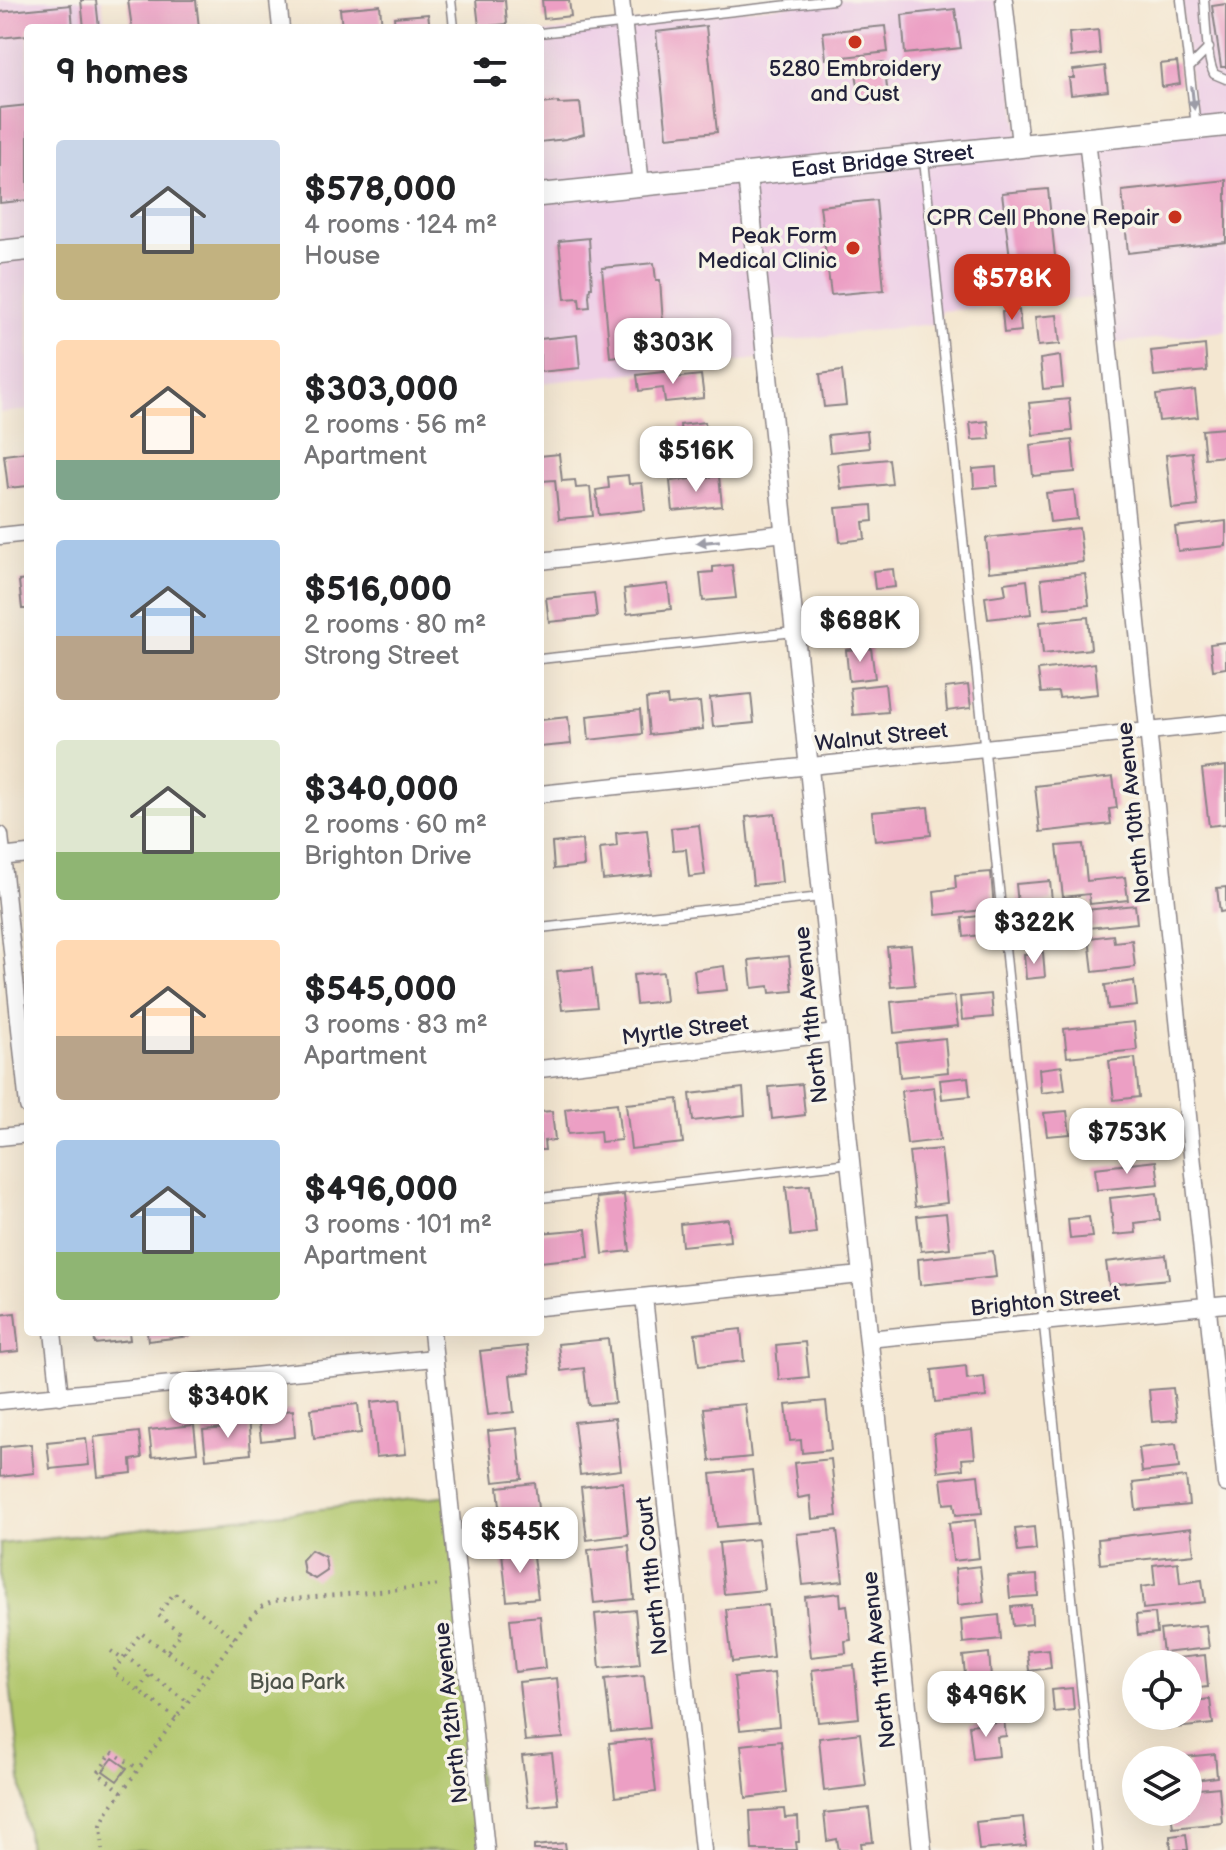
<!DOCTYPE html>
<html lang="en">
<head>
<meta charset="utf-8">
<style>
  body { margin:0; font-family:"Balsamiq Sans",sans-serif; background:#f6f6f6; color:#202124; height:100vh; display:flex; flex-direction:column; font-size:30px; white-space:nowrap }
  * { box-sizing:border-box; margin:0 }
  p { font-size:26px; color:#757577 }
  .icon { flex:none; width:44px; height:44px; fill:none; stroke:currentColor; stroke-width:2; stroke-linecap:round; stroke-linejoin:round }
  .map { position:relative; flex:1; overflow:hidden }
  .panel { position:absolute; left:24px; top:24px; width:520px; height:1312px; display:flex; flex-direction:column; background:#fff; border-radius:8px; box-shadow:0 8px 32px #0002 }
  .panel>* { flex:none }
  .fabs { position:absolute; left:1122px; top:1650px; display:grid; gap:16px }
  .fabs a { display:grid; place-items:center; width:80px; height:80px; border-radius:50%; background:#fff; box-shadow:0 8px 32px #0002; font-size:40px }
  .price { position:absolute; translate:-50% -68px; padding:0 18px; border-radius:16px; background:#fff; color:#222; font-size:26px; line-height:52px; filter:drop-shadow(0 2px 4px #0008) }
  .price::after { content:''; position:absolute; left:50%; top:48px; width:24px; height:18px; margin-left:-12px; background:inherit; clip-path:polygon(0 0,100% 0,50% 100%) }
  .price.on { background:#c8321e; color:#fff }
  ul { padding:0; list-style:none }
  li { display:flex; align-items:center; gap:24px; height:200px; padding:0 32px }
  li span { display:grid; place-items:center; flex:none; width:224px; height:160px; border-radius:8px; color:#555 }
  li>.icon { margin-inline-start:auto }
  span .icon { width:96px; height:96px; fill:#fffc; stroke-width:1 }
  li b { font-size:34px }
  h2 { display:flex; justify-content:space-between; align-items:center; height:96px; padding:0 32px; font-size:34px }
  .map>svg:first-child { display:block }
  .built { fill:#eed0e7 }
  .green { fill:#b0c66b; stroke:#697453; stroke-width:2 }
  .building { fill:#ec9fc4 }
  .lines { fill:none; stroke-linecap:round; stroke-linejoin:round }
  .service-casing { stroke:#8b8486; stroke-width:11 }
  .minor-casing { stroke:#8b8486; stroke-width:19 }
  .tertiary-casing { stroke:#8b8486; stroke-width:21 }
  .secondary-casing { stroke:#8b8486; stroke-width:25 }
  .path { stroke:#8b8486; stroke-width:4; stroke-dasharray:2 6; stroke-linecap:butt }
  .service { stroke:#fff; stroke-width:8 }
  .minor { stroke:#fff; stroke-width:16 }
  .tertiary { stroke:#fff; stroke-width:18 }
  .secondary { stroke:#fff; stroke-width:22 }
  .oneway { fill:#9c9ca7 }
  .poi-dot { fill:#c8321e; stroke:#f7f3e8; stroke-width:3 }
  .labels { text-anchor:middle; stroke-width:7; stroke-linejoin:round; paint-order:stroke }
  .poi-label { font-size:22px; fill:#22223b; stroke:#f7f3e8; text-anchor:end }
  .street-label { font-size:22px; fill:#22223b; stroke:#f7f3e8 }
  .park-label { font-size:22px; fill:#4d5349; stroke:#f7f3e8 }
</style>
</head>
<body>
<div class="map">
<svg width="1226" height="1850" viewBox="0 0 1226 1850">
  <rect width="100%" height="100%" fill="#f7f3e8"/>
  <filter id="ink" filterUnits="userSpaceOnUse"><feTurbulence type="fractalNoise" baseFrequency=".0125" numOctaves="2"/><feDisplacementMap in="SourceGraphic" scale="16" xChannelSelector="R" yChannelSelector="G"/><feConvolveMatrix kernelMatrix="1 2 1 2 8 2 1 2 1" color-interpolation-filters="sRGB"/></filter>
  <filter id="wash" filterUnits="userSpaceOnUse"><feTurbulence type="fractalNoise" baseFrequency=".006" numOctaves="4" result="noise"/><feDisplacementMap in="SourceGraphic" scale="32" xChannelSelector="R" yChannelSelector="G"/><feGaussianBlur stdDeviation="1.8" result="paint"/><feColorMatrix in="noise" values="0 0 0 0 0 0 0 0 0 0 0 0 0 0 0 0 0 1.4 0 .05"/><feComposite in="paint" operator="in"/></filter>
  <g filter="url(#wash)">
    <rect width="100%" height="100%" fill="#f4e7d1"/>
    <path class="built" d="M0,0h102l3,28h-77v382l-28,3z
      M833,0h171l16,144 176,-17 -15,-127h45v331l-119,13 -5,-47 -162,14v12l-174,20v15l-226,25v-350z"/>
    <path class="green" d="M449,1495l37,355h-457l-29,-254v-52z"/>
    <g id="blocks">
      <path class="building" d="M81,0h15l3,28h-15z
        M128,0h68l3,28h-67z
        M476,0h29l2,24 -28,3z
        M542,0h27l2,16 -27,3z
        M1226,4v63h-5l-9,-61z
        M71,5l2,23h-45v7l-28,3v-26z
        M380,5l2,23h-40l-2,-19z
        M955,9l6,39 -56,6 -3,-39z
        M428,14l2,14h-35l-1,-11z
        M706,26l11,106 -50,5 -11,-105z
        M885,26l3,26 -62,7 -3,-27z
        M1098,30l2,24 -29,3 -2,-24z
        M884,62l4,34 -28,2 -4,-25 -3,1 -2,-9z
        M1177,62l3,22 -18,3 -2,-23z
        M1105,66l3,25 -37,4 -2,-17h5l-1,-8z
        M558,102v2l22,-1 4,31 -18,5 -26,3v-38z
        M28,105v95l-28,3v-95z
        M1226,180v62l-98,11 -6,-62z
        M1048,189l11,105 -44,4 -3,-22 -5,1 -2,-18 5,-1 -8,-65z
        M876,200l8,90 -53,5 -11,-89z
        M589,238l3,49h-2l-1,9 1,11 -10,1 -1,-10 -14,1 -6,-58z
        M654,263l2,17h4l5,72 -55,5 -8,-89z
        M1019,310l2,21 -17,2 -2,-21z
        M1057,315l3,29 -22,2 -3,-29z
        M577,335l3,33 -40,4v-33z
        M1205,345l2,26 -53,5 -3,-25z
        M1060,356l3,31 -20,2 -3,-30z
        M672,371l1,7 28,-3 3,23 -39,4 -2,-14 -24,3 -2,-16z
        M842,371l4,34 -22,2 -4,-33z
        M1195,390l3,27 -39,4 -3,-26z
        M1069,399l3,32 -39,4 -4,-32z
        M988,421l2,18 -18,1 -2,-17z
        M705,422l4,43 -25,3 -4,-43z
        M1225,428l1,28 -21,2 -3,-28z
        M867,431l2,17 -39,4 -2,-17z
        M1072,440l3,32 -42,4 -3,-31z
        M28,452v34l-20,2 -4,-33z
        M1192,452l6,54 -26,3 -6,-54z
        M559,454l3,27 13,-1 1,8 14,-1 3,29 -34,3 -4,-39 -13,1 -2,-25z
        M889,459l3,25 -51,5 -3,-25z
        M996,467l1,19 -23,2 -1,-19z
        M628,475l1,9 13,-1 3,27 -46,5 -3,-25 13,-2 -1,-11z
        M719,476l3,30 -49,5 -3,-30z
        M1074,490l3,29 -27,3 -4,-29z
        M872,505l1,16 -10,1 2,17 -25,3 -4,-34z
        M1226,521v25l-48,5 -3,-24z
        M1079,528l4,34 -94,10 -3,-34z
        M732,565l4,33 -33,3 -3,-28 13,-1v-5z
        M893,569l2,18 -20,2 -2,-18z
        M1085,574l4,31 -45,4 -3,-30z
        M28,580v29h-6l-3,-28z
        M1027,580l4,34 -43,5 -3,-22 21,-3 -2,-11z
        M668,584l3,25 -44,5 -3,-25z
        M594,593l3,24 -48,5 -3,-24z
        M874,599l4,35 -37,3 -2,-24 17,-1 -1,-11z
        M1088,617l3,32 -48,5 -3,-32z
        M1226,642v26l-13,2 -3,-26z
        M871,648l4,30 -26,3 -3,-31z
        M1095,663l3,31 -39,4 -1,-6 -17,1 -3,-23z
        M885,684l3,28 -35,3 -3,-27z
        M968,685l3,23 -24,3 -2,-23z
        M751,694l3,29 -41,4 -3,-29z
        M667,697l1,8 32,-3 3,27 -54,6 -3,-36z
        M640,710l2,24 -53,6 -2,-24z
        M568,717l3,27 -31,3v-27z
        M1226,766v58l-17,2 -7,-57z
        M1113,777l4,31 -8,1 2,15 -71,8 -5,-46z
        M928,807l3,28 -56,6 -3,-29z
        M775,814l7,68 -29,3 -7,-68z
        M699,825l6,50 -16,2 -3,-28 -13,1 -2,-22z
        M647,830l5,45 -49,5 -3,-32 17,-2 -1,-13z
        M582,840l2,26 -30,3 -2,-26z
        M1083,844l4,37 38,-4 3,23 -38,4 -1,-10 -26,3 -6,-51z
        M991,872l3,37 -58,6 -2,-24 22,-3 -1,-13z
        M1050,881l2,20 -34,4 -2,-21z
        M1226,887v24l-6,1 -3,-24z
        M1135,905l2,18 -49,5 -2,-18z
        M1044,912l3,24 -27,3 -3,-24z
        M988,915l2,19 -26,3 -2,-19z
        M1113,935l1,7 18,-2 3,27 -42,5 -4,-34z
        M911,945l4,40 -24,2 -4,-40z
        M1043,952l2,25 -19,2 -2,-25z
        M789,956l4,35 -23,2 -1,-7 -17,2 -3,-28z
        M724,966l3,24 -30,3 -3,-23z
        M592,968l5,39 -35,3 -5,-39z
        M663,972l3,29 -30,3 -3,-29z
        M1134,981l3,25 -29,3 -3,-24z
        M991,994l2,23 -31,3 -2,-23z
        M954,996l4,30 -64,7 -3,-31z
        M1134,1022l3,28 -70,7 -3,-28z
        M945,1038l3,34 -48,5 -3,-34z
        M1135,1058l4,39 -25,3 -5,-39z
        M1062,1066l3,24 -24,3 -2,-24z
        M968,1077l2,19 -28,3 -2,-19z
        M802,1084l3,31 -33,4 -3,-32z
        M934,1087l6,53 -33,4 -6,-53z
        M743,1088l2,27 -52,6 -3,-27z
        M678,1099l5,44 -52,6 -5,-45z
        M617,1103l4,37 -20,2 -1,-11 -32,3 -3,-25z
        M552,1111l3,29 -11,1 1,9h-5v-38z
        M1067,1111l3,23 -23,2 -3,-23z
        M1149,1124l2,20 -38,4 -2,-20z
        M941,1149l6,54 -32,4 -6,-55z
        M1156,1161l3,23 -62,6 -2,-22z
        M810,1185l6,48 -25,3 -5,-49z
        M1157,1193l3,27 -25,3 1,10 -22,2 -4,-37z
        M624,1195l6,56 -27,3 -6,-56z
        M946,1213l4,35 -29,3 -4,-35z
        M1089,1217l3,20 -22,2 -2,-20z
        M728,1219l2,22 -48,5 -2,-22z
        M586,1229l3,28 -49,5v-29z
        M993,1251l3,26 -76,8 -2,-26z
        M1166,1255l3,24 -60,6 -3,-23z
        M15,1313l4,38 -19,2v-38z
        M741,1329l3,32 -45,5 -4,-32z
        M94,1332h35l1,8 -35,4z
        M147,1332h43v4l-42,5z
        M608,1339l7,64 -27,2 -4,-37 -23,3 -3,-27z
        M805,1342l4,35 -30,3 -3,-35z
        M527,1346l3,27 -20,2 4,37 -26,3 -8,-64z
        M966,1366l1,13 17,-2 2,20 -51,5 -3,-32z
        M1173,1388l4,32 -25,2 -3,-32z
        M400,1399l6,55 -30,3 -5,-55z
        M826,1401l5,49 -29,3 -1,-13 -11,1 -4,-36z
        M358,1404l3,29 -47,5 -3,-29z
        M745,1404l6,53 -41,4 -6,-53z
        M293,1410l2,27 -34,4 -3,-27z
        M248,1417l3,37 -45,5 -3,-29 24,-2 -1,-9z
        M615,1418l6,52 -41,5 -6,-53z
        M194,1425l3,27 -45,5 -3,-27z
        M517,1428l5,51 -28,3 -6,-51z
        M972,1430l3,28 -13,1 1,10 -25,3 -4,-38z
        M139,1432l3,26 -11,2 1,13 -34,4 -4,-40z
        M86,1438l3,27 -39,4 -3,-27z
        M31,1444l3,29 -34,4v-30z
        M1176,1444l3,24 -37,4 -3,-24z
        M831,1459l6,57 -25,3 -2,-23 -12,2 -4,-35z
        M752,1470l6,53 -41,4 -6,-53z
        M978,1475l4,38 -26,2 -2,-12 -10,1 -3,-25z
        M1186,1477l3,28 -53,5 -3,-27z
        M623,1482l5,53 -41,5 -6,-53z
        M535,1483l7,59 -38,4 -6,-59z
        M975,1520l4,38 -26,3 -4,-38z
        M1034,1527l2,23 -18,2 -3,-23z
        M1191,1528l3,26 -94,10 -2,-25z
        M837,1530l6,51 -40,4 -6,-51z
        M758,1539l6,51 -40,4 -5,-51z
        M629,1545l5,54 -40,4 -6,-53z
        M532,1548l6,50 -31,3 -5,-49z
        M311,1550l14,7 2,14 -12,8 -11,-6 -2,-13z
        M1178,1562l2,21 22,-3 3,22 -62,7 -2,-22 14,-2 -2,-20z
        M980,1566l4,36 -26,3 -3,-36z
        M1037,1575l1,21 -28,2 -2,-21z
        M840,1593l1,13 6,-1 4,35 -6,1 1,12 -35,4 -6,-60z
        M768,1605l5,52 -41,5 -6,-53z
        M1031,1605l1,19 -19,2 -2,-19z
        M635,1610l5,54 -40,4 -5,-54z
        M1155,1613l2,20 -19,2 -2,-20z
        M999,1615l2,24 -38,4 -2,-24z
        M540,1616l5,52 -30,4 -5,-53z
        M1206,1625l3,23 -46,5 -3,-23z
        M1049,1649l2,19 -22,3 -2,-20z
        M989,1653l3,37 -25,2 -4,-36z
        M1205,1655l3,32 -20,2v-25h-39l-1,-3z
        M854,1665l5,53 -41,4 -6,-52z
        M774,1673l5,53 -39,4 -6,-53z
        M644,1675l6,53 -39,4 -6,-53z
        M557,1678l6,60 -38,3 -6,-59z
        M1072,1688l2,22 -20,2 -2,-22z
        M1210,1699l3,25 -47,5 -1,-13h23v-14z
        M1004,1721l2,15 -9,1 2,19 -26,3 -4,-34z
        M860,1733l6,53 -42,5 -5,-53z
        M650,1739l6,53 -41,5 -6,-54z
        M781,1741l5,52 -40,5 -5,-53z
        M552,1753l6,51 -30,3 -6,-51z
        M1215,1754l2,23 -29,4v-21h-15v-2z
        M113,1758l14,10 -10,13 -14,-10z
        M1219,1787l3,36 -49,5 -2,-16h17v-22z
        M869,1808l4,34 -12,1 1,7h-23l-2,-11 -10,2 -3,-28z
        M784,1809l1,9 13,-1 1,25h-3l1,8h-45l-2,-39z
        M1023,1817l3,29 -47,4 -3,-28z
        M1186,1834l2,16h-17l-1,-14z
        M565,1843l1,7h-32v-4z"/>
    </g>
  </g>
  <g filter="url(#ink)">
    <use href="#blocks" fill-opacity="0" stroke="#8b8486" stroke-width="2"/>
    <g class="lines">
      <defs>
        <path id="service" d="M451,0l3,28
          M1181,0l15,126
          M1204,0c2,20 2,58 10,74l12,5
          M540,33l293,-33
          M1189,68l20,-20
          M924,160l174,1690
          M540,659l254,-27
          M540,928l281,-31
          M540,1198l309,-35"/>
        <path id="minor" d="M278,0l3,28
          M621,0l20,185
          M1004,0l16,144
          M1087,138l139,1346
          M0,536l28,-3
          M540,561l245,-28
          M540,794l686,-71
          M0,835l28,271
          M0,857l28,-3
          M540,1069l296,-36
          M0,1137l28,-3
          M644,1297l59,553
          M540,1307l321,-32
          M53,1332l7,64
          M432,1332l54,518
          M868,1339l358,-35
          M0,1401l434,-43"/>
        <path id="tertiary" d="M747,175l175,1675"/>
        <g id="secondary">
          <path id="s1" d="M540,195l686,-70"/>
          <path d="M0,252l28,-3"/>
        </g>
      </defs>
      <use href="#service" class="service-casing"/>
      <use href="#minor" class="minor-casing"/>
      <use href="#tertiary" class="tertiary-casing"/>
      <use href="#secondary" class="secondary-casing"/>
      <path class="path" d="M111,1651l11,8
        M167,1652l38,25
        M125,1656l63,46
        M138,1690l12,-16
        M176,1718l-63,-46 28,-39 26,19 14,-19 -23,-18 16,-22 61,45
        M122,1792l-24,-19 14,-21 27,17
        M103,1850l-2,-25 6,-13 141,-192 13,-13 13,-6 167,-16"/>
      <use href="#service" class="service"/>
      <use href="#minor" class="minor"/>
      <use href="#tertiary" class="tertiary"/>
      <use href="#secondary" class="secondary"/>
    </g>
    <defs><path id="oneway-solid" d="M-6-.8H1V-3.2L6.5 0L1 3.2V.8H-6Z" transform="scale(2)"/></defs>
    <g class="oneway">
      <use href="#oneway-solid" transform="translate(1193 98) rotate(84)"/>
      <use href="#oneway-solid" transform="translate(708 542) rotate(174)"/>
    </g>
  </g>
  <g class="poi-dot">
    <circle cx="855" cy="42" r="8"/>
    <circle cx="1175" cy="217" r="8"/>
    <circle cx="853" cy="248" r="8"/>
  </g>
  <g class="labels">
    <g class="poi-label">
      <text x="855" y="76" text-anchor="middle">5280 Embroidery<tspan x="855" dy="25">and Cust</tspan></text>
      <text x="1159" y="225">CPR Cell Phone Repair</text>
      <text x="837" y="243">Peak Form<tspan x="837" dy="25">Medical Clinic</tspan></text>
    </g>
    <g class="street-label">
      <text dy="8" stroke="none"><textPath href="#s1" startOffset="344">East Bridge Street</textPath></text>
      <text transform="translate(881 736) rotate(-6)" y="8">Walnut Street</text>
      <text transform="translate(1133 813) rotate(-96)" y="8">North 10th Avenue</text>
      <text transform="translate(810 1015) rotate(-96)" y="8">North 11th Avenue</text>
      <text transform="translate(685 1029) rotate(-7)" y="8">Myrtle Street</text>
      <text transform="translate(1045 1300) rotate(-6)" y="8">Brighton Street</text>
      <text transform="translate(651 1576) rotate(-96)" y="8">North 11th Court</text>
      <text transform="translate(878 1660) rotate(-96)" y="8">North 11th Avenue</text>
      <text transform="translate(450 1713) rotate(-96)" y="8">North 12th Avenue</text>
    </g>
    <g class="park-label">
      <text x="297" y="1689">Bjaa Park</text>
    </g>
  </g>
</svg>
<div class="fabs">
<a><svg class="icon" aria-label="locate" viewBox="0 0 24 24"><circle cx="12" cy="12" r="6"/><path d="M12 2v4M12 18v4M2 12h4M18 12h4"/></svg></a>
<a><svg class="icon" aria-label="layers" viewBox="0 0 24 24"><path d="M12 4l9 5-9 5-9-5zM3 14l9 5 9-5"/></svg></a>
</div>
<b class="price on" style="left:1012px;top:322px">$578K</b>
<b class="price" style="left:673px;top:386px">$303K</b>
<b class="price" style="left:696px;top:494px">$516K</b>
<b class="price" style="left:860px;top:664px">$688K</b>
<b class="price" style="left:1034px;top:966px">$322K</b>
<b class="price" style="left:1127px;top:1176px">$753K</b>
<b class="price" style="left:228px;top:1440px">$340K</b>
<b class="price" style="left:520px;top:1575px">$545K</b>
<b class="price" style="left:986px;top:1739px">$496K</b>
<section class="panel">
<h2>9 homes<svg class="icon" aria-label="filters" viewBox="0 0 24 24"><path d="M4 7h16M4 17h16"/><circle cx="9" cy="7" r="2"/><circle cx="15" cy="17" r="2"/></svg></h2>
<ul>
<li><span style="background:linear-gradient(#c9d6e8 65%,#c2b280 0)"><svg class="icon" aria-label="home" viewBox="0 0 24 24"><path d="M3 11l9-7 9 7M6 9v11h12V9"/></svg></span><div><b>$578,000</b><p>4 rooms · 124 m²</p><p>House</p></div></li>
<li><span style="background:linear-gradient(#ffd9b3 75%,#7fa58c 0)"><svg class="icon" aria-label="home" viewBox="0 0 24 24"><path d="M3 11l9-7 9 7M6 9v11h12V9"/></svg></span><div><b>$303,000</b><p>2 rooms · 56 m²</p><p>Apartment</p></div></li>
<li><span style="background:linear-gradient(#a9c7e8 60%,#b9a48a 0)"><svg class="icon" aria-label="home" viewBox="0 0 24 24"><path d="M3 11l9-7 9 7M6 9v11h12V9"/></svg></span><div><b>$516,000</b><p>2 rooms · 80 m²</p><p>Strong Street</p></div></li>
<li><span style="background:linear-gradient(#dfe7d0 70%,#8fb573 0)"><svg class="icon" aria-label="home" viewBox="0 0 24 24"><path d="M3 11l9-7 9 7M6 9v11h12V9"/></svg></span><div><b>$340,000</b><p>2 rooms · 60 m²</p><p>Brighton Drive</p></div></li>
<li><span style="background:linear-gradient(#ffd9b3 60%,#b9a48a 0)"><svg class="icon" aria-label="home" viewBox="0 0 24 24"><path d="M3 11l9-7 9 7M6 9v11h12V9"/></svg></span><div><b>$545,000</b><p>3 rooms · 83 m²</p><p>Apartment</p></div></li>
<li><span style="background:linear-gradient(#a9c7e8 70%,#8fb573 0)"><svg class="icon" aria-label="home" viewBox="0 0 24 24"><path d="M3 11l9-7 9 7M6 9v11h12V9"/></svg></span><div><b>$496,000</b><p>3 rooms · 101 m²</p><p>Apartment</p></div></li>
</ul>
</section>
</div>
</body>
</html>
